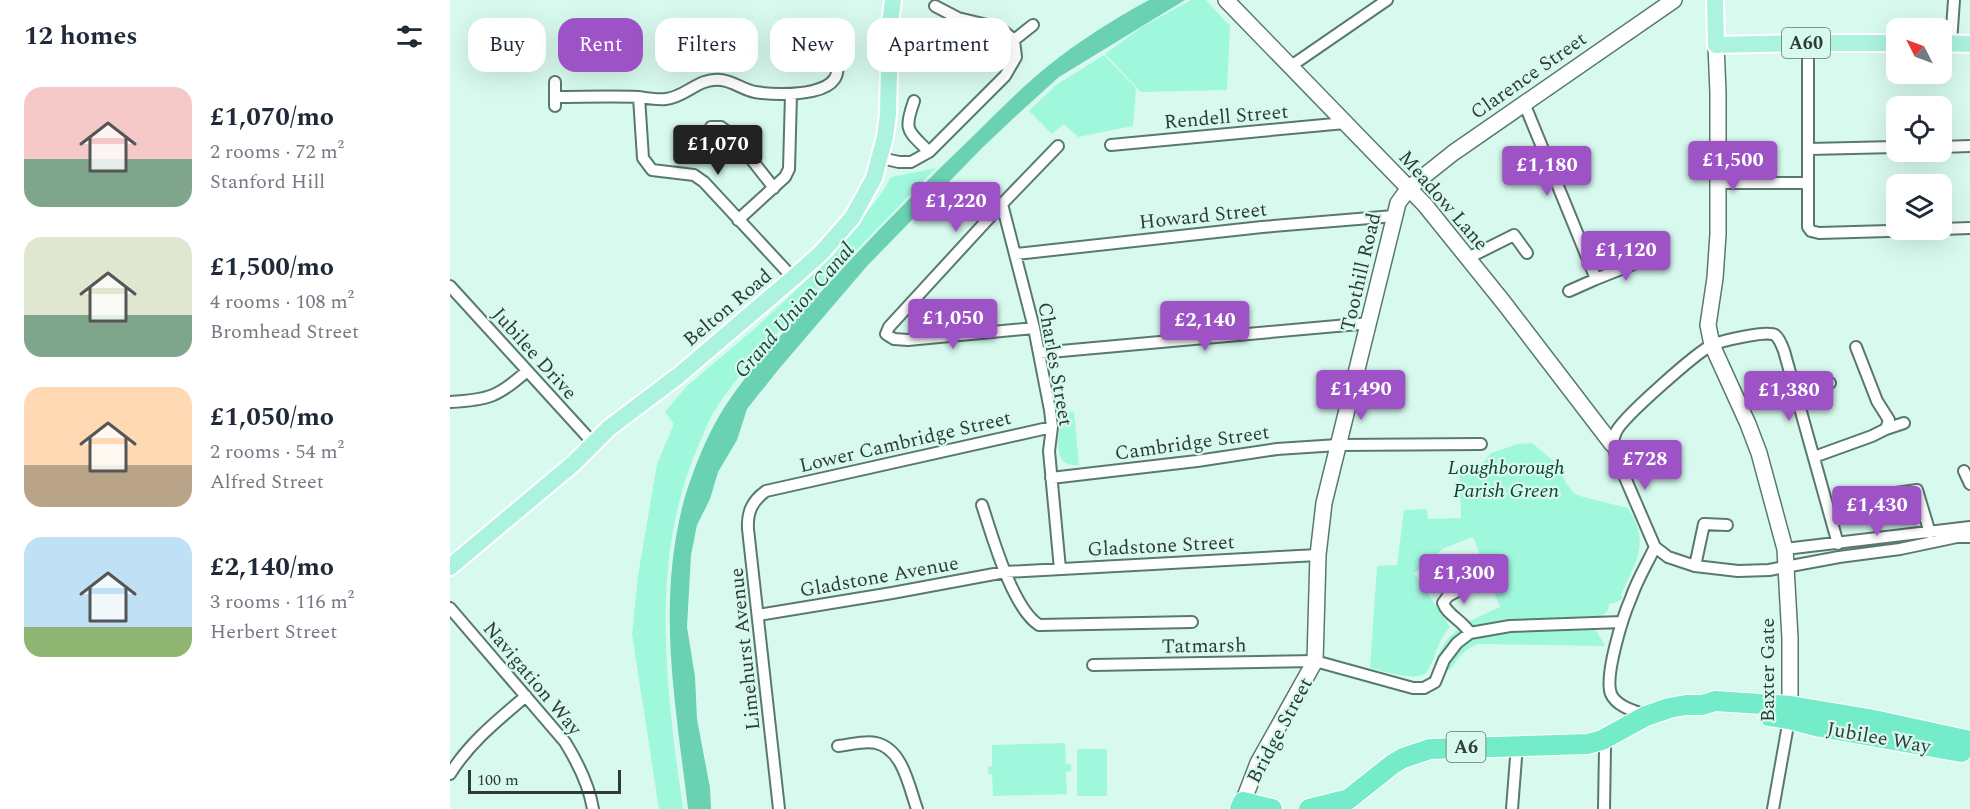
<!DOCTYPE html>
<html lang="en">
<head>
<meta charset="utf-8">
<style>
  body { margin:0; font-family:Spectral,serif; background:#f6f6f7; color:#1f2937; height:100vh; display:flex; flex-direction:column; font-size:22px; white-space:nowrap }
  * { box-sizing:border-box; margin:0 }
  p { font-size:20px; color:#747a83 }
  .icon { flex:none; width:33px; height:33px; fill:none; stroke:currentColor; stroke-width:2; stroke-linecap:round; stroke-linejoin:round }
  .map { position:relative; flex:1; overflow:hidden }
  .drawer { display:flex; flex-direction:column; background:#fff; width:450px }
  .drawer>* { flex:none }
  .hud { position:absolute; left:18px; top:18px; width:570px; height:54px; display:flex; gap:12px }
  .needle { width:39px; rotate:312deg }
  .controls { position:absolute; left:1436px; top:18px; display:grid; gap:12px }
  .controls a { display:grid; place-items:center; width:66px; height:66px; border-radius:12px; background:#fff; box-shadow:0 6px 24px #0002; font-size:30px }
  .scale { position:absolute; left:18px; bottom:15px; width:153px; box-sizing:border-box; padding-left:6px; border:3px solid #2e3c37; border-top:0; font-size:16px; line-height:21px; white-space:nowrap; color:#2e3c37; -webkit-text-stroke:4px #d8faee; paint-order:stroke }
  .price { position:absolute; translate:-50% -51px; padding:0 14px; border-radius:6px; background:#9d53c5; color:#fff; font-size:20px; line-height:39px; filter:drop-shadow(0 2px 3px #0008) }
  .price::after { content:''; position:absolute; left:50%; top:36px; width:18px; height:14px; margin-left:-9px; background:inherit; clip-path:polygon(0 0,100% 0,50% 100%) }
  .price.active { background:#222; color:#fff }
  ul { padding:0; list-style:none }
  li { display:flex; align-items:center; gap:18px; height:150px; padding:0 24px }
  li span { display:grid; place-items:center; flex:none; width:168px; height:120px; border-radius:18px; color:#555 }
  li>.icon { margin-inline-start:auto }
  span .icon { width:72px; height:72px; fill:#fffc; stroke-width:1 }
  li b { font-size:26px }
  h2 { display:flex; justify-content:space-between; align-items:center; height:72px; padding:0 24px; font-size:26px }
  .tag { padding:0 21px; border-radius:18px; background:#fff; box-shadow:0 6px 24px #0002; font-size:21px; line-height:54px }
  .tag.active { background:#9d53c5; color:#fff }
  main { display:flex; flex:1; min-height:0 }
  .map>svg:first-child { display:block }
  .green { fill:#a0f8dc }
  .water { fill:#6ad1b3 }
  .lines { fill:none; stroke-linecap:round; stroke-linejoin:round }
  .street-casing { stroke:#5a796e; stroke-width:14 }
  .secondary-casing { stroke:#5a796e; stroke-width:18 }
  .primary-casing { stroke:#fff; stroke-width:20 }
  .highway-casing { stroke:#fff; stroke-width:22 }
  .street { stroke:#fff; stroke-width:10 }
  .secondary { stroke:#fff; stroke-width:15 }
  .primary { stroke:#acf3df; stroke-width:16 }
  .highway { stroke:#74ebc9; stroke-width:20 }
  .labels { text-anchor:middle; stroke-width:4.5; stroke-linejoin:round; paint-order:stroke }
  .shield { fill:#d8faee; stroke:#61756e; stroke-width:1.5 }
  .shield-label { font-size:18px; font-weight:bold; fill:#2e3c37 }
  .street-label { font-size:20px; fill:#2e3c37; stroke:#d8faee }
  .park-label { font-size:20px; font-style:italic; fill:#114034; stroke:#d8faee }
  .water-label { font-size:21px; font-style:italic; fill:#1c493d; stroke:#d8faee }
</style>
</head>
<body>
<main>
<section class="drawer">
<h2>12 homes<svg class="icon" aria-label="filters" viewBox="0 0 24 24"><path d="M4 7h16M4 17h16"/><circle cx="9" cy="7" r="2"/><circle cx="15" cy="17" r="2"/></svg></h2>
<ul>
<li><span style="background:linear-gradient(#f6c9c9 60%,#7fa58c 0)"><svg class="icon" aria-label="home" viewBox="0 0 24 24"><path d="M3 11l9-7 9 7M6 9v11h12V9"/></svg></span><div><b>£1,070/mo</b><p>2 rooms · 72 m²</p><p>Stanford Hill</p></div></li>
<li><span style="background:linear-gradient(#dfe7d0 65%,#7fa58c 0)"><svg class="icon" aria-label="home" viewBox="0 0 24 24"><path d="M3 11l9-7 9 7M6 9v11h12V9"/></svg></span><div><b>£1,500/mo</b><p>4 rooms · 108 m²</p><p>Bromhead Street</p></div></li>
<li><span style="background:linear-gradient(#ffd9b3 65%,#b9a48a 0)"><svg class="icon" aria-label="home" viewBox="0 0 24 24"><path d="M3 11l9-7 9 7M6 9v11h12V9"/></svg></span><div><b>£1,050/mo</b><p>2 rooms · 54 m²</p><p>Alfred Street</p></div></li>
<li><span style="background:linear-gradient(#bfe0f5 75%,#8fb573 0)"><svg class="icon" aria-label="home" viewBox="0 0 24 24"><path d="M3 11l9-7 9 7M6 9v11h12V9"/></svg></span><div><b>£2,140/mo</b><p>3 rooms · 116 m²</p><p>Herbert Street</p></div></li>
</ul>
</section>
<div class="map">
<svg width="1520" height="809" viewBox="0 0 1520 809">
  <rect width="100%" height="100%" fill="#d8faee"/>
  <path class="green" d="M741,0h15l24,26 -3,64 -86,2 -36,-38 37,-27z
    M654,55l32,33 -3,38 -55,11 -14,-13 -12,10 -23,-23 27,-26z
    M486,168c-44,46 -89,91 -132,137 -31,33 -65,66 -88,104 -7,10 -11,22 -16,33 -52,116 -34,245 -17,367h-24l-27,-175 6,-58 19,-112 17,-40 -9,-12 22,-26 66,-56 82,-76 46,-60 10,-17z
    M624,412l5,53c-31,3 -19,-33 -17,-52z
    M1082,443l24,20 10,20 8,10 9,4 45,11c23,37 8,52 -7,87l2,3 -6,4 -8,2 -1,6 -11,11 -1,9 9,16 -127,-2c-14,5 -20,14 -28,26l-15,-7c12,-34 34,-42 65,-56l-27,-70 -31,12 -8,9 -20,15 36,54c-10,12 -12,19 -17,33 -2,4 -5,11 -7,13 -11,9 -44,-2 -56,-5l7,-102 20,-1 7,-55 23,-1 1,10 33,-1 -2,-52 23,-2 9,-11 27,-9z
    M615,743l1,21h5v7l-5,1 1,22 -74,2 -1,-22h-4v-7l4,-1v-21z
    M627,749h30v47h-30z"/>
  <path class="water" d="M699,0h36l-126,77 -41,37 -36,34 -115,118 -89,104 -31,39 -10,31 -19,32 -8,27 -13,26 -6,30 -4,72 8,50 2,42 13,69 1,21h-23c-12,-102 -31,-199 -6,-301 9,-34 26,-77 46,-106 33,-49 75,-90 115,-134 40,-43 81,-85 124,-126 26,-25 52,-53 81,-76 31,-25 66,-47 101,-66z"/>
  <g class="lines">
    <defs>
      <path id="street" d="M564,40l19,-15
        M1358,43v184l3,4 8,2 105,-3
        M1501,43l3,-43
        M374,60l16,-14
        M841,66l96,-66
        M105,82v24
        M105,97c28,0 56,-1 83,0 9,1 18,3 28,2 20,-2 33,-22 55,-19 12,1 22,10 34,12 25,4 103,6 77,-38
        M189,97l4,61 9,12 42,5 10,7 89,96
        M464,101c-11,31 -6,29 15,51
        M1074,103l72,176 -27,12
        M261,127h10l12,9 41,52
        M661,145l234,-22
        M1491,147l29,-1
        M1359,149l87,-2
        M431,158l18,4h12l18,-10 76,-76 11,-19 -2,-17 -14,-12 -42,-10 -23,-12
        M1266,183h92
        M552,204l32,124 16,82 2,17 -3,24 11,118
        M288,220l47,-43 4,-8 2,-75
        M1491,229l29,-1
        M566,254l246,-27 132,-11
        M1018,258l46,-23 13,18
        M1146,279l50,-20
        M0,286l144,158
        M584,328l-126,12 -14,-1 -8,-5 3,-7 113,-123 56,-58
        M589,353l331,-30
        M1345,394l35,-11
        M0,402c38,-2 48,-5 77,-31
        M1436,429l18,-6
        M1364,457l58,-21 14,-7 3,-9 -12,-19 -21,-54
        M1514,471l6,13
        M601,478l146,-17 80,-12 61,-4 143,-1
        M1439,494l28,-4 13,43
        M532,505c10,30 30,103 57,120l153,-3
        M1388,544l-54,-193c-2,-5 -4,-12 -9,-16 -8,-5 -54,6 -63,10 -15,7 -90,73 -96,87 -5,10 -2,17 1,27l38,88 13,10 27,9 43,5 31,-1 70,-13 61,-8 57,-12h13
        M1335,549l185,-22
        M1245,566l9,-42 23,1
        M0,608l115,134c13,21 24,43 28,67
        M308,615l134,-22 113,-21 313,-17
        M1020,633c-8,-13 -23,-18 -27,-30l5,-7 30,-16
        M643,665l222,-4 98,27h11l11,-6 9,-22 13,-17 13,-10 40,-7 112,-4
        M1196,715c-11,-4 -29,-8 -35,-21 -7,-18 12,-78 20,-96 6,-18 16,-34 24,-51
        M1152,740l3,8 -1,61
        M388,746c12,-1 27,-6 38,-3 27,6 33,44 41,66
        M0,774c20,-32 48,-54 76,-78
        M329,809l-31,-280c-1,-17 4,-28 18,-38l286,-64
        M1062,809l5,-64
        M1323,809l16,-90"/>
      <path id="secondary" d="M776,0l199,205 79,98 108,141
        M1266,45l2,48v141l-3,44 -7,47 4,20 36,79 11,29 26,96 5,89v79
        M793,802l15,-39 57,-102 3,-106 6,-52 74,-300 11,-15 44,-35 221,-153"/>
      <path id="primary" d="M1265,0l1,45 92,-2h88
        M1491,43l29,1
        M0,567l124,-104 35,-35 69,-52 115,-98 28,-25 31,-35 22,-40 11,-41 3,-23 2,-91 3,-23"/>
      <path id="highway" d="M1319,716l20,3 31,8 141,25
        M790,809l3,-7 29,7
        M859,809l36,-9
        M886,809l57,-45 10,-6 27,-9 158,-5 14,-4 44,-24 23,-8 17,-3h16l13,-4 76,5 78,13 101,22"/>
    </defs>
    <use href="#street" class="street-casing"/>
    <use href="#secondary" class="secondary-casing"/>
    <use href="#primary" class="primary-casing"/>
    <use href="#highway" class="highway-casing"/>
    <use href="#street" class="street"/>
    <use href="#secondary" class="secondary"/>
    <use href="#primary" class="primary"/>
    <use href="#highway" class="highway"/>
  </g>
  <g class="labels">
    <g class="shield">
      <rect x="1332" y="28" width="48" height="30" rx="4.5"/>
      <rect x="996.5" y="732" width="39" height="30" rx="4.5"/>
    </g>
    <g class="shield-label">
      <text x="1356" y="49">A60</text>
      <text x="1016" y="753">A6</text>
    </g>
    <g class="street-label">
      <text transform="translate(1078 75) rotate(-35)" y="7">Clarence Street</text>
      <text transform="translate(776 116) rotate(-5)" y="7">Rendell Street</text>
      <text transform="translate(994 200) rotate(49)" y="7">Meadow Lane</text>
      <text transform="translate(753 215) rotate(-6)" y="7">Howard Street</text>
      <text transform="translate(910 272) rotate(-77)" y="7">Toothill Road</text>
      <text transform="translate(277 307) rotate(-40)" y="7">Belton Road</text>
      <text transform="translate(85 353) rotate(48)" y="7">Jubilee Drive</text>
      <text transform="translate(606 364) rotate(80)" y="7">Charles Street</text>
      <text transform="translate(455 441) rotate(-13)" y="7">Lower Cambridge Street</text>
      <text transform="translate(742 442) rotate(-8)" y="7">Cambridge Street</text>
      <text transform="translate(711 545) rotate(-3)" y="7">Gladstone Street</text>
      <text transform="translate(429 576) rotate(-10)" y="7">Gladstone Avenue</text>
      <text transform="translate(754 645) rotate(-1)" y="7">Tatmarsh</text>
      <text transform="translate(294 649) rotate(-96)" y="7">Limehurst Avenue</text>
      <text transform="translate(1317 670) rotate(-90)" y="7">Baxter Gate</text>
      <text transform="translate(83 678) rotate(50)" y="7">Navigation Way</text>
      <text transform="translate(829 730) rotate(-62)" y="7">Bridge Street</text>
      <text transform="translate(1429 737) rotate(10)" y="7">Jubilee Way</text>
    </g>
    <g class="park-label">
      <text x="1056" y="474">Loughborough<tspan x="1056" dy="23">Parish Green</tspan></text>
    </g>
    <g class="water-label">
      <text transform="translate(344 310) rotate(-49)" y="7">Grand Union Canal</text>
    </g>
  </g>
</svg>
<div class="controls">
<a><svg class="needle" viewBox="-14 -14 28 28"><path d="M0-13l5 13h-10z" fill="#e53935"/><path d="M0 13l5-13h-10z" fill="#747a83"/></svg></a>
<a><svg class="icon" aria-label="locate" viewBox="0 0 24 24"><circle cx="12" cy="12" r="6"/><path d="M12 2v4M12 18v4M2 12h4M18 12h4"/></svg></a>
<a><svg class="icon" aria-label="layers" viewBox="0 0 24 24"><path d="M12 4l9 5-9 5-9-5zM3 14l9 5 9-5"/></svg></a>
</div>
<div class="scale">100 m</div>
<b class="price active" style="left:268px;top:176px">£1,070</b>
<b class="price" style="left:1283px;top:192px">£1,500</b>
<b class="price" style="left:1097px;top:197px">£1,180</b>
<b class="price" style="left:506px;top:233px">£1,220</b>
<b class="price" style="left:1176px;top:282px">£1,120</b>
<b class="price" style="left:503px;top:350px">£1,050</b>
<b class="price" style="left:755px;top:352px">£2,140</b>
<b class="price" style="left:911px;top:421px">£1,490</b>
<b class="price" style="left:1339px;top:422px">£1,380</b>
<b class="price" style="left:1195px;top:491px">£728</b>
<b class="price" style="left:1427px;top:537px">£1,430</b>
<b class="price" style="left:1014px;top:605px">£1,300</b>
<div class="hud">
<a class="tag">Buy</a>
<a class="tag active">Rent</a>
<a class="tag">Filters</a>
<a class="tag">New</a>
<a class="tag">Apartment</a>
</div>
</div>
</main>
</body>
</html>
